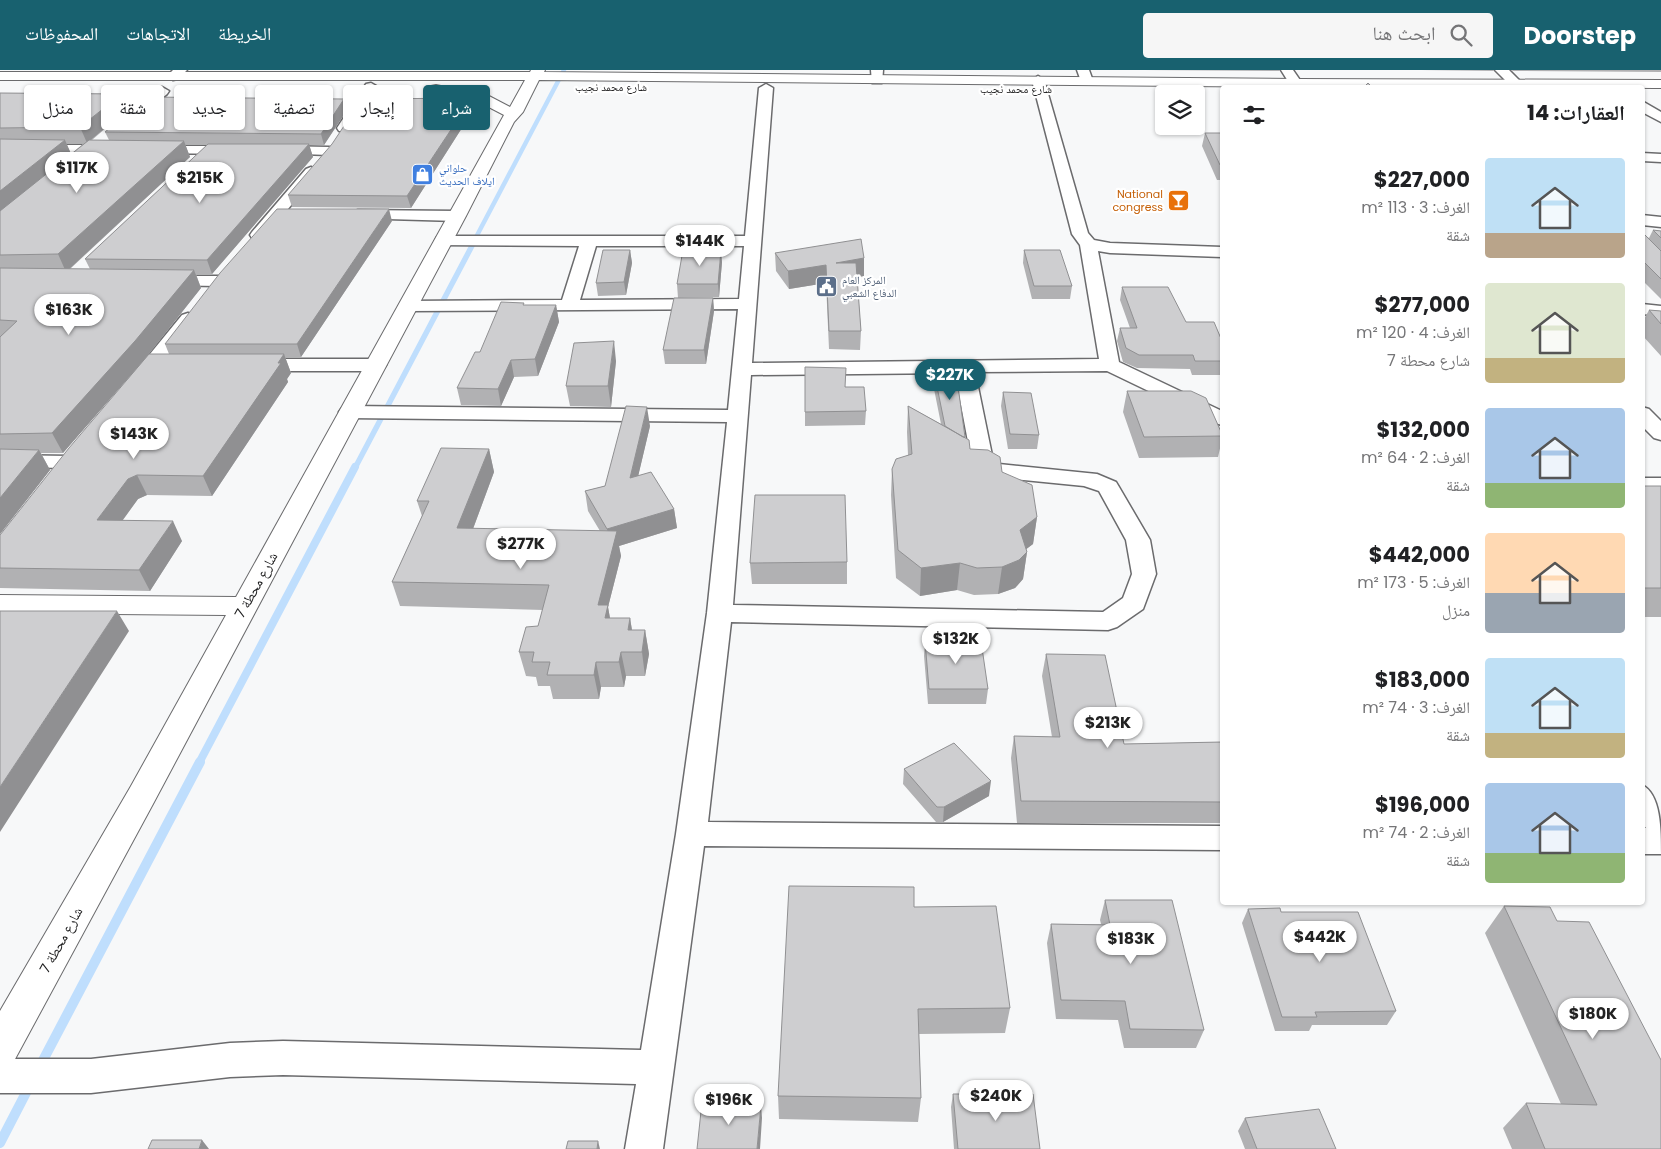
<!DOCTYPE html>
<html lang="ar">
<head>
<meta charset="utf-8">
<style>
  body { margin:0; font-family:Poppins,"Noto Naskh Arabic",sans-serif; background:#f6f6f6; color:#202124; direction:rtl; height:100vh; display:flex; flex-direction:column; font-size:19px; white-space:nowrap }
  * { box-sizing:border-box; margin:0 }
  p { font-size:16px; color:#757577 }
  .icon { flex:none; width:28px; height:28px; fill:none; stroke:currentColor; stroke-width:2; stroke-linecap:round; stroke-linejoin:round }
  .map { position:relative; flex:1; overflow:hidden; direction:ltr }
  .panel { position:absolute; left:1220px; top:15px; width:425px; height:820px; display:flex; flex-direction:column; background:#fff; border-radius:5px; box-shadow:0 1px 4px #0004; direction:rtl }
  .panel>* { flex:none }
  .hud { position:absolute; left:15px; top:15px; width:475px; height:45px; direction:rtl; display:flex; gap:10px }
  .tools { position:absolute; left:1155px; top:15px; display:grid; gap:10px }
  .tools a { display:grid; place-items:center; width:50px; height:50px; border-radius:5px; background:#fff; box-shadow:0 1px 4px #0004; font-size:25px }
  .price { position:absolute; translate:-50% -42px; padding:0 11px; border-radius:18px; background:#fff; color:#222; font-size:16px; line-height:32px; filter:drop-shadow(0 1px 2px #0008) }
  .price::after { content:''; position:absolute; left:50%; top:30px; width:15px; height:11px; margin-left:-8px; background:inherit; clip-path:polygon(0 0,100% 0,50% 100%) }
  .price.active { background:#18616f; color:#fff }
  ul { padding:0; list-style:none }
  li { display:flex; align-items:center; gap:15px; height:125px; padding:0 20px }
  li span { display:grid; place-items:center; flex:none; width:140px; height:100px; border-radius:5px; color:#555 }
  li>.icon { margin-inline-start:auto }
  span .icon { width:60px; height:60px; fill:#fffc; stroke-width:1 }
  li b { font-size:21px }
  h2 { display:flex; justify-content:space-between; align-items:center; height:60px; padding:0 20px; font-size:21px }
  .chip { padding:0 18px; border-radius:5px; background:#fff; box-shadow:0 1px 4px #0004; font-size:18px; line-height:45px }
  .chip.active { background:#18616f; color:#fff }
  header { display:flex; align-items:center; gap:30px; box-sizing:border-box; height:70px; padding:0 25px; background:#18616f; color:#fff }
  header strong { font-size:24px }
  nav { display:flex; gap:28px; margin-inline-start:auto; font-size:18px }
  .search { width:350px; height:45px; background:#f6f6f6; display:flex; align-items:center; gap:12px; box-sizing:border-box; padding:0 18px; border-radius:5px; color:#757577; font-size:19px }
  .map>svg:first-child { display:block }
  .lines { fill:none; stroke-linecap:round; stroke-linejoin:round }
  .stream-far3 { stroke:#bfdefd; stroke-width:4.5 }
  .stream-far2 { stroke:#bfdefd; stroke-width:5.5 }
  .stream-far1 { stroke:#bfdefd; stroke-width:8 }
  .stream { stroke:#bfdefd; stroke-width:10 }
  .street-casing { stroke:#6b6b6d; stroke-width:3 }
  .secondary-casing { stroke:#6b6b6d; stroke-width:2 }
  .street { fill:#fff; fill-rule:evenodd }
  .secondary { fill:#fff; fill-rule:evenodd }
  .wall { fill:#b1b1b3; fill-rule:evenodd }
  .shaded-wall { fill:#909092 }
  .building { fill:#ceced0; stroke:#909092 }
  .labels { text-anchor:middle; stroke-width:4.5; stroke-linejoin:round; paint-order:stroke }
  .far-street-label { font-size:11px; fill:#1b1b1c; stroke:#fff }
  .far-shop-label { font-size:11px; fill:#366cbe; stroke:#fff; text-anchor:start }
  .far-food-label { font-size:11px; fill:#c56008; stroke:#fff; text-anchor:end }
  .far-service-label { font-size:11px; fill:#4e5e75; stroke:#fff; text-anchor:start }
  .street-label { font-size:14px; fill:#1b1b1c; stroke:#fff }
</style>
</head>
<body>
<header>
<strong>Doorstep</strong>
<div class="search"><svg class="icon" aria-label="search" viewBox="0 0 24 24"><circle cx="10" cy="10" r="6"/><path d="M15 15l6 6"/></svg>ابحث هنا</div>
<nav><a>الخريطة</a><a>الاتجاهات</a><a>المحفوظات</a></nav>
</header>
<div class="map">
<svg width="1661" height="1079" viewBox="0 0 1661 1079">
  <rect width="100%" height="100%" fill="#f7f8f9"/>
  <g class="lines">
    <path class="stream-far3" d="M473,173l91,-173"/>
    <path class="stream-far2" d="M355,398l119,-226"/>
    <path class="stream-far1" d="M199,693l156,-296"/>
    <path class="stream" d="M40,996l160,-304
      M0,1073l30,-58"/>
    <defs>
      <path id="street" d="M173,0h14l-9,9 -5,1 -6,-4z
        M871,0h12l-1,13h-10z
        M1077,0h12l4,11 -1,3h-10z
        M1281,0h12l9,13 -6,4 -5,-1z
        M1495,0h14l13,13 -6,4 -5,-1z
        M1038,6l6,4 44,153 6,7 16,3 112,4v10l-112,-4 -12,-2 21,111 103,49v14l-7,-2 -108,-52 -132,1 18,88 6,4 98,10 19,8 3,5 31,53 6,34 -13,35 -26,18 -9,3 -377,-8 -23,200 514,4v24l-518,-4 -41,303h-38l11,-65 -353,-9 -53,2 -139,16h-91v-34h91l139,-16 53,-2 358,9 35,-216 31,-221 20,-191 -378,-4 -7,-2 -3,-4 3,-4 7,-2 379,4 10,-101 -330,2 -6,-1 -3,-4 3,-4 6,-1 154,-1 17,-54 -142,-1 -2,-4 2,-4 6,-1h302l14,-148 7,-4 7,4 -21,275 347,-4 -19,-114 -8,-11 -40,-154zM596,176h148l-5,53 -159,1zM955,303l17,90c5,8 12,11 21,14l91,9 15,5 27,49 6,34 -9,24 -20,14 -370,-7 18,-230z
        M371,13l7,4 -27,41 -2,3h-10l-2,-3 29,-44z
        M162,17l7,4 -2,3 -33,28h-10l-2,-3 2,-3 33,-28z
        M1642,31l19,11v10l-19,-10z
        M0,75h110l5,1 2,3 -2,3 -5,1h-110z
        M155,76h80l5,1 2,3 -2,3 -5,1 -85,-1 -2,-3 2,-3z
        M277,76l52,1 5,1 2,3 -2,3 -5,1 -57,-2 -2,-3 2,-3z
        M1642,83l19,1v8l-19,-1z
        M311,97l5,2 3,3 -3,3 -52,63h-12l-2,-3 2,-3 54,-63z
        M358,140l99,1 6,2 2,3 -2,3 -6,2 -105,-3 -2,-3 2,-3z
        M1642,145l19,2v10l-19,-2z
        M165,206h53l6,1 3,4 -3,4 -6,1 -59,-1 -3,-4 3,-4z
        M1642,234l19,2v10l-19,-2z
        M188,243l6,2 3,4 -51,65 -7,2 -7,-2 -3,-4 3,-4 50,-61z
        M254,289h122l7,2 3,4 -3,4 -7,2h-122l-7,-2 -3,-4 3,-4z
        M1642,337l7,2 12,12v19l-7,-2 -12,-12z
        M0,385l70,1 8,1 3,5 -3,5 -8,1 -70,-1z
        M1642,408h19v14h-19z
        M1642,715c19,9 19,45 19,69h-19v-26h4l-4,-5z"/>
      <path id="secondary" d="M531,0h14l-1,2 752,7 365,1v8l-365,-1 -757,-7 -16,32 -9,10 -48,94 -313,588 -139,257 -14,5v-55l131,-225 95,-171 -226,-2v-18l236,2 268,-482 -25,-13 -48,-10 -2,-3 2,-3 5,-1 53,11 21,11 15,-27h-525v-8h530z"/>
    </defs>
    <use href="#street" class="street-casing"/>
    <use href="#secondary" class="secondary-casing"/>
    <use href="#street" class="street"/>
    <use href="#secondary" class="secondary"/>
  </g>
  <path class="wall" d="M1144,0h136v1z
    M1421,0h73v1z
    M1511,0h150v2l-148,-1z
    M0,23l122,1 6,15 -36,31h17l-4,-8 239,-33 3,11 -23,35h-15l4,12 -101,117h-16l5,14 -57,72 -81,93h-22l9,17 -50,64zM66,73h18l-13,11zM185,74h23l-123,115 5,10h-20l120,-112z
    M474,39l-63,99 -119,-1 -4,-12z
    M1205,63h17v47h-5l-15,-34z
    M392,151l-91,136h-16l6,16 -4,6 1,3 -76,114 -65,-1 -9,4 -15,21 59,21 -32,50 -150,-3v-53l169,-181 -4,-10z
    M1653,160l8,1v68l-19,-19v-46l7,4z
    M630,180l2,13 -6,32 -28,1 -2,-13z
    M1024,180l48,36 -2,13h-38l-9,-36z
    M775,183l89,5v18l-7,1 4,54 -1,19 -31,-1 -3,-66 -37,6 -13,-18z
    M722,192l-3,35 -41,1 -1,-14z
    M1122,217l64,35 36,19v34h-30l-2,-6 -53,-1 -14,-6 -6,-21 3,-13h10l-10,-28z
    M713,228l1,13 -8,53h-41l-2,-14z
    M525,235h31l3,17 -21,54 -24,1 -13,29 -40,-1 -4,-17 23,-36z
    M1649,240l12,1v45l-19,-21v-12z
    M616,291l-5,46 -41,-1 -4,-20z
    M805,297l41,20 20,24 -1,14 -60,1z
    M934,302l36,77 32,23 35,45 -4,27 -7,5 1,3 -4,27 -8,9 -17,6 -24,1 -17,-5 -37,6 -24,-18 -5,-83 1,-26 16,-14 -1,-23 1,-26 33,18 -8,-40z
    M1127,321l95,43v6l-4,17 -79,1 -16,-46z
    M1003,322l36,43 -2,14h-29l-7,-43z
    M650,356l-12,50 36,33 3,19 -58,18 2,10 -13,51 2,11h20l2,12h13l4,24 -4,22h-19l-2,11h-23l-2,12h-46l-3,-13h-12l-2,-9 -10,-1 -7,-24 19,-26 5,-16 -143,-4 -8,-24 30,-66 -5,-15 72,-52 5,23 -21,57 127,2 -12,-20 -3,-20 20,-5z
    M1642,416h19v131h-19z
    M847,492v22h-95l-2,-21z
    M925,571l63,48 -2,15h-58l-4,-48z
    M1046,584l78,90 98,-2v81h-205l-6,-65 3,-22 38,1 -10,-61z
    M904,699l85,27 -46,26h-7l-33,-38z
    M1105,830l99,130 -8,18h-72l-6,-28 -62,-1 -9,-76 4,-19h50l-1,-4z
    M1504,836l157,243h-149l-9,-21 23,-25 35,1 -76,-171z
    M914,837l96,101 -5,25 -86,1 2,64 -3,24 -139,-3 -1,-23z
    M1248,839l33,3 115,99 -9,14h-75l-3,6h-34l-33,-108z
    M953,1024l87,55h-86l-3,-42z
    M1245,1048l91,31h-91l-7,-18z"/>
  <path class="shaded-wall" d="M122,24l6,15 -41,34 -7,-16z
    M472,28l2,11 -63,99 -4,-12z
    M344,29l3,11 -23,35 -3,-11z
    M65,70l7,16 -72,59v-24z
    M184,71l6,16 -124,115 -8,-18z
    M309,74l4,13 -101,117 -5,-14z
    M389,139l3,12 -91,136 -4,-13z
    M630,180l2,13 -6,32 -2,-13z
    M721,180l1,12 -3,35 -1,-13z
    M864,188v18l-28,5v-18z
    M826,195v18l-37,6 -1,-18z
    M194,200l7,18 -57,72 -81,93 -11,-20z
    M713,228l1,13 -8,53 -2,-14z
    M556,235l3,17 -21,54 -3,-17z
    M614,271l2,20 -5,46 -3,-21z
    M284,284l7,19 -4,6 1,3 -76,114 -9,-20z
    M511,290l3,17 -13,29 -3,-17z
    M647,337l3,19 -17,72 -3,-20z
    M489,379l5,23 -30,81 -7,-25z
    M39,380l11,20 -50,64v-36z
    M137,405l10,20 -9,4 -30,41 -11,-20 31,-41z
    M674,439l3,19 -58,18 2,10 -13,51 4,23 -14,-25 13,-56 -4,-20z
    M1037,447l-4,27 -17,13 4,-27z
    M173,451l9,20 -32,50 -11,-21z
    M1027,482l-4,27 -8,9 -17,6 4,-27z
    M960,493l-3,27 -37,6 1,-28z
    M117,541l12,20 -129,201v-45z
    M630,548l4,25 -6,-13z
    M645,560l4,24 -4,22 -3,-24z
    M621,582l5,24 -2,11 -5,-25z
    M596,592l5,25 -2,12 -5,-24z
    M991,711l-2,15 -46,26 1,-15z
    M761,1035l1,13 -2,31h-3z
    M202,1070l7,9h-10z
    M598,1071l2,8h-3z"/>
  <path class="building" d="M1368,13l5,5h-10z
    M0,23l122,1 -42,33 -80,1z
    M148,27l196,2 -23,35 -216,-2z
    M472,28l-65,98 -119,-1 44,-51 30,-45z
    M1205,63h17v33l-2,-1z
    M0,69l65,1 -65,51z
    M89,70l95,1 -126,113 -58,1v-44z
    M208,74h101l-102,116 -122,-1z
    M277,139h112l-92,135h-132l55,-71z
    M1653,160l8,1v7z
    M1643,163l18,18v28l-19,-19z
    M861,169l3,19 -28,5h20l5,68h-32l-3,-66 -38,6 -13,-18z
    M603,180h27l-6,32 -28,1z
    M683,180h38l-3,34h-41z
    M1024,180h36l12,36h-38z
    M0,198l194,2 -59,71 -83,92 -52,1v-97l17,-16 -17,-1z
    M1122,217h46l18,35h28l8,19v20h-27l-2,-6h-54l-13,-7 -6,-20h17z
    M674,228h39l-9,52h-41z
    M501,232l23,1 -1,2h33l-21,54 -24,1 -13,29 -41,-1 18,-36h5z
    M1649,240l12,1v13z
    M614,271l-6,45h-42l8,-43z
    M149,284h135l-6,9h3l-78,113 -66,-1 -9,4 -31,41 76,1 -34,49 -139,-2v-33l69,-87z
    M805,297l41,1 -1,19h19l2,24 -61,1z
    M934,302h22l9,65h-2l-18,-11z
    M1127,321h64l15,7 16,36v2l-78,1z
    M1003,322l28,1 8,42 -29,-1z
    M626,336l21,1 -17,71 21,-6 23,37 -67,20 -22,-38 20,-5z
    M908,336l61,34 1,9 18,1 12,7 2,15 30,13 5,32 -17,13 7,22 -8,8 -17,7 -25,1 -17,-5 -39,5 -23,-18 -6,-81 4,-10 16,-5z
    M441,378l48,1 -32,79 160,3 -19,74h10l-3,13h25l-2,12h17l-3,22h-21l-2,10h-23l-2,13h-47l3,-13h-18l2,-10h-15l7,-25 12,-1 11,-41 -157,-3 37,-81h-12z
    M0,379l39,1 -39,48z
    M1642,416h19v102h-19z
    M755,425h90l2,67 -97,1z
    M0,541h117l-117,176z
    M925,571h56l7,48h-59z
    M1046,584l59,1 19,89 98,-2v60l-201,-1 -7,-65 46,1z
    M954,673l37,38 -47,26h-7l-33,-38z
    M789,816l125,1v20l82,-1 14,102 -92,1 3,89 -143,-2z
    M1105,830h67l32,130 -74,-1 -5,-28 -64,-1 -10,-76 59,1z
    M1504,836l46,1 7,14 32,1 72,138v89h-116l-19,-46 71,2z
    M1280,838l1,4h77l38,99 -81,1 2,5h-35l-34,-108z
    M953,1024h80l7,55h-82z
    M702,1032l59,3 -4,44h-60z
    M1319,1039l17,40h-79l-12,-31z
    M152,1070h50l-3,9h-51z
    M568,1071h30l-1,8h-31z"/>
  <defs>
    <symbol id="shop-square" viewBox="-11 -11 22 22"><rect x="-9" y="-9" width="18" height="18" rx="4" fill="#3f7fe0" stroke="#fff"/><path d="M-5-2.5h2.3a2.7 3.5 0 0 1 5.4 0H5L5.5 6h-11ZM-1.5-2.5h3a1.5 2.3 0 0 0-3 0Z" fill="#fff"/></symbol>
    <symbol id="bar-square" viewBox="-11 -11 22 22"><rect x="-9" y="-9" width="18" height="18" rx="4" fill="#e8710a" stroke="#fff"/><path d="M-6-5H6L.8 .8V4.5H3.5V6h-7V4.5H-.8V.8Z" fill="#fff"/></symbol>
    <symbol id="civic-square" viewBox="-11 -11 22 22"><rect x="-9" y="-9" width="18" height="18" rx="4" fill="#5c6f8a" stroke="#fff"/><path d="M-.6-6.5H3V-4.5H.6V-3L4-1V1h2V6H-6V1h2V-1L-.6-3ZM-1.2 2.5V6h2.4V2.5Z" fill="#fff"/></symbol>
  </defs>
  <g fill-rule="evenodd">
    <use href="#shop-square" x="410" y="92" width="25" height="25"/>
    <use href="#bar-square" x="1166" y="118" width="25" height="25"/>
    <use href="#civic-square" x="814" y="204" width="25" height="25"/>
  </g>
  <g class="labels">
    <g class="far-street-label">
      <text x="611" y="21">شارع محمد نجيب</text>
      <text x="1016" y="23">شارع محمد نجيب</text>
    </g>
    <g class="far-shop-label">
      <text x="439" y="102">حلواني<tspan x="439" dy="13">ايلاف الحديث</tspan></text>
    </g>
    <g class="far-food-label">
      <text x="1163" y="128">National<tspan x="1163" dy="13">congress</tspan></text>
    </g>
    <g class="far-service-label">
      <text x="842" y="214">المركز العام<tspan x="842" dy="13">الدفاع الشعبي</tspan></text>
    </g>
    <g class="street-label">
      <text transform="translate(256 515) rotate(-61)" y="5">شارع محطة 7</text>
      <text transform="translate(61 870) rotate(-61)" y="5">شارع محطة 7</text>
    </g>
  </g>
</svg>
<div class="tools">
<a><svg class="icon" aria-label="layers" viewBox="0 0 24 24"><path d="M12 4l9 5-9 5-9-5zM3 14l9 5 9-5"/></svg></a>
</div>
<b class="price" style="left:77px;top:124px">$117K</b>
<b class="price" style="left:200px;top:134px">$215K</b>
<b class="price" style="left:700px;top:197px">$144K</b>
<b class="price" style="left:69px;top:266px">$163K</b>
<b class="price active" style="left:950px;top:331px">$227K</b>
<b class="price" style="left:134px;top:390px">$143K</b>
<b class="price" style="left:521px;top:500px">$277K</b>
<b class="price" style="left:956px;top:595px">$132K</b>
<b class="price" style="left:1108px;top:679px">$213K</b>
<b class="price" style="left:1320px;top:893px">$442K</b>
<b class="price" style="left:1131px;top:895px">$183K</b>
<b class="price" style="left:1593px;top:970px">$180K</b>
<b class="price" style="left:996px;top:1052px">$240K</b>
<b class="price" style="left:729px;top:1056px">$196K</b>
<div class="hud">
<a class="chip active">شراء</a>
<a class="chip">إيجار</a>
<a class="chip">تصفية</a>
<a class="chip">جديد</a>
<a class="chip">شقة</a>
<a class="chip">منزل</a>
</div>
<section class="panel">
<h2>العقارات: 14<svg class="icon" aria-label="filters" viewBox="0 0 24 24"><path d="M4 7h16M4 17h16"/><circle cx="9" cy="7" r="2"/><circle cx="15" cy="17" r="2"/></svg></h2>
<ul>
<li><span style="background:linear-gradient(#bfe0f5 75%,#b9a48a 0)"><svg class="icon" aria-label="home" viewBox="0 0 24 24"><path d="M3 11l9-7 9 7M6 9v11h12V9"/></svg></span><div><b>$227,000</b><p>الغرف: 3 · 113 m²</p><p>شقة</p></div></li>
<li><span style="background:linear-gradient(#dfe7d0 75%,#c2b280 0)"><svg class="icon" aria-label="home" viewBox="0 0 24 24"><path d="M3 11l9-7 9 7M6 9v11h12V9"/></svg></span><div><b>$277,000</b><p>الغرف: 4 · 120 m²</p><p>شارع محطة 7</p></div></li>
<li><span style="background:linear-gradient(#a9c7e8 75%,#8fb573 0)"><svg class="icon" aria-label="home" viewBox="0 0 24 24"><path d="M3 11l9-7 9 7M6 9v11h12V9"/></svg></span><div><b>$132,000</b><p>الغرف: 2 · 64 m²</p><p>شقة</p></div></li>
<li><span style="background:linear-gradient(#ffd9b3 60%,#9aa5b1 0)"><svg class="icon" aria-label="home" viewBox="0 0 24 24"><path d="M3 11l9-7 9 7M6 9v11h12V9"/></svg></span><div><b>$442,000</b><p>الغرف: 5 · 173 m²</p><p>منزل</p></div></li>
<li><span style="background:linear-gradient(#bfe0f5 75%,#c2b280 0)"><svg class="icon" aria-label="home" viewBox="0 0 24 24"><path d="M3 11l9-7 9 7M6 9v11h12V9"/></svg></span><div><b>$183,000</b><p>الغرف: 3 · 74 m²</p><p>شقة</p></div></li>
<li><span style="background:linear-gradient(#a9c7e8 70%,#8fb573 0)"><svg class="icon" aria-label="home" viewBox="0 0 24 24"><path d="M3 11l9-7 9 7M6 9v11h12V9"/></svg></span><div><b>$196,000</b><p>الغرف: 2 · 74 m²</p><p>شقة</p></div></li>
</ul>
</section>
</div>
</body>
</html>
